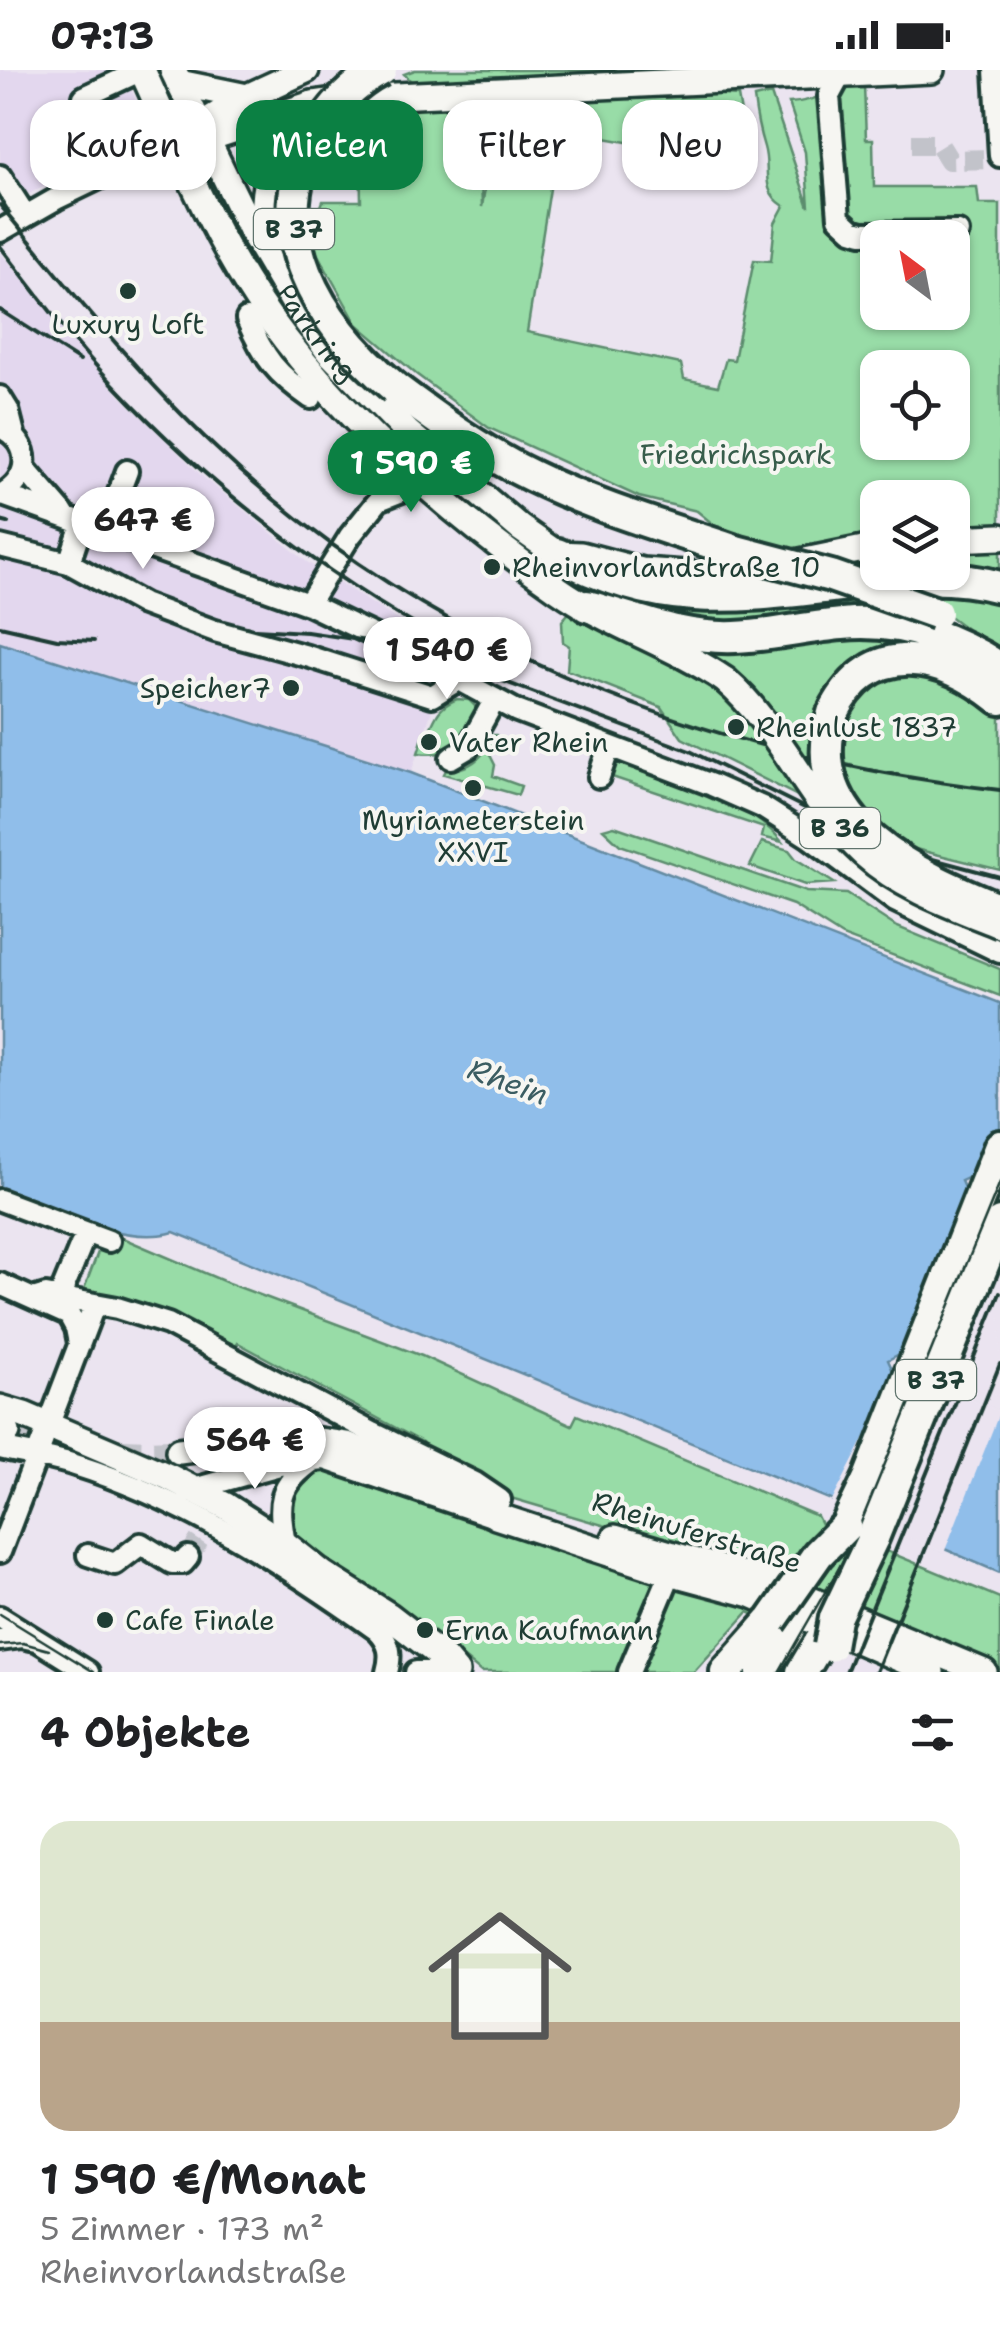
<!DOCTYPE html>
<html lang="de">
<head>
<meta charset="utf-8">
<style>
  body { margin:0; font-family:"Shantell Sans",sans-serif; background:#f2f2f2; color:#202124; height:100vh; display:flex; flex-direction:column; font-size:38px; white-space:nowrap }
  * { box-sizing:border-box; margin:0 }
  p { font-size:32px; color:#757577 }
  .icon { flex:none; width:55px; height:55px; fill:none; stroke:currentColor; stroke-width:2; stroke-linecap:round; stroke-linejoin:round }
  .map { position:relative; height:1602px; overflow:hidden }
  .sheet { display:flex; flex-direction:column; background:#fff; flex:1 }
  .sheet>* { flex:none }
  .banner { position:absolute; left:30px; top:30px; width:940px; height:90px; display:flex; gap:20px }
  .needle { width:65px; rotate:328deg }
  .controls { position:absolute; left:860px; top:150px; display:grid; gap:20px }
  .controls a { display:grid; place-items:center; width:110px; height:110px; border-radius:20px; background:#fff; box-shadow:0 2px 8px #0004; font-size:50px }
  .price { position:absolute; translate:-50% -85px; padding:0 22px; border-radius:35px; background:#fff; color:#222; font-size:32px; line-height:65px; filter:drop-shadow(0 2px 5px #0008) }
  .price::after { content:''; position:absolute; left:50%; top:60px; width:30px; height:22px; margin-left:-15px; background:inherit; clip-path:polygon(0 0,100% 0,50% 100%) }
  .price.selected { background:#0b8043; color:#fff }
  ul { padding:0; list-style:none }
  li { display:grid; align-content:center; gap:20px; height:530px; padding:0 40px }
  li span { display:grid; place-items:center; height:310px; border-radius:30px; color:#555 }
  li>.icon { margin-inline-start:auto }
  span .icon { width:180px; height:180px; fill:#fffc; stroke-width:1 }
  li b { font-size:42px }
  h2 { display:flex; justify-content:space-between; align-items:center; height:120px; padding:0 40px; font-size:42px }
  .tag { padding:0 35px; border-radius:30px; background:#fff; box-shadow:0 2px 8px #0004; font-size:35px; line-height:90px }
  .tag.selected { background:#0b8043; color:#fff }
  .status { display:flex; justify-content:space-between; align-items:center; height:70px; padding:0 50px; background:#fff; direction:ltr }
  .status svg { height:28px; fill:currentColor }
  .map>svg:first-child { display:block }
  .built { fill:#e3d7ee }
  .green { fill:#98dca7; stroke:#5c8c6e; stroke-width:2.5; fill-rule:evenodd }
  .water { fill:#90beea; stroke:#638aa1; stroke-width:2.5 }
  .pier { fill:#ebe4f0 }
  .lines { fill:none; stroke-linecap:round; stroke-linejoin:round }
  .minor-tunnel { stroke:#c2c3ca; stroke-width:20; stroke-dasharray:20 10; stroke-linecap:butt }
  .major-tunnel { stroke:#c2c3ca; stroke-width:25; stroke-dasharray:25 12; stroke-linecap:butt }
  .minor-casing { stroke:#1f3d34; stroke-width:28 }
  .major-casing { stroke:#1f3d34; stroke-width:32 }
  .highway-casing { stroke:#1f3d34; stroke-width:38 }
  .minor { stroke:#f6f6f2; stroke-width:20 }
  .major { stroke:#f6f6f2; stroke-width:25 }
  .highway { stroke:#f6f6f2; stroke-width:30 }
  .tram { stroke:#1f3d34; stroke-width:2.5 }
  .rail { stroke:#1f3d34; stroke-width:4 }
  .major-bridge-casing { stroke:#1f3d34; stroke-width:32; stroke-linecap:butt }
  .highway-bridge-casing { stroke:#1f3d34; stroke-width:38; stroke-linecap:butt }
  .major-bridge { stroke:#f6f6f2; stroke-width:25 }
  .highway-bridge { stroke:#f6f6f2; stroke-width:30 }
  .poi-dot { fill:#1f3d34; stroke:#f6f6f2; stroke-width:4 }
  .labels { text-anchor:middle; stroke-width:8; stroke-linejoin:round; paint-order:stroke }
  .shield { fill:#f6f6f2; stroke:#60746d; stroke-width:2.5 }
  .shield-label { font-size:25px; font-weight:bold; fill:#1f3d34 }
  .poi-label { font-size:28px; fill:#1f3d34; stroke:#f6f6f2; text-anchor:start }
  .street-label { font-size:28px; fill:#1f3d34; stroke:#f6f6f2 }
  .park-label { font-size:28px; fill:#375d4b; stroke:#f6f6f2 }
  .water-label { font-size:30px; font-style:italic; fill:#3b5d62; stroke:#f6f6f2 }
</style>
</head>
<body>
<div class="status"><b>07:13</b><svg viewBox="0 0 49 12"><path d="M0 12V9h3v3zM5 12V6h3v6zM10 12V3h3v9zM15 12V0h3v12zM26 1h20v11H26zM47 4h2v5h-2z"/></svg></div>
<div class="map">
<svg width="1000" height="1602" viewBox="0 0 1000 1602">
  <rect width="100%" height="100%" fill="#ebe4f0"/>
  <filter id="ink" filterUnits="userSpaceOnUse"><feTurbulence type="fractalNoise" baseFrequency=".01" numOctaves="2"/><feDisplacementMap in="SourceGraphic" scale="20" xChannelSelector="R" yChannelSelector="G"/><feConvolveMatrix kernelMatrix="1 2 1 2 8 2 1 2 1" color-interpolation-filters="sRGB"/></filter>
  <g filter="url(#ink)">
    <path class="built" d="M0,0h122l31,66 -79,33 -63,35 -11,-13z
      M0,182l119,143 84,82 104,85 125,80 4,56 -25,75 -411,-130z"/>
    <path class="green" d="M415,0h305l-140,29 90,-2 4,-5 64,4 3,17 -3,13 -63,-9 -3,19 63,9 3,-16h9l-5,34 -209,-38 -16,2 2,16 13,-2v-11l21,8 4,7 -30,187 154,32 3,15 34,7 8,-27 8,1 20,-100 17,1 4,-38 9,-17c-25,-16 -13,-36 -20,-59 -5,-16 -8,-32 -10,-49l17,-4 38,113 -4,-55 -16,-49c28,-1 48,-17 75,-18l2,54h7l1,48h103l2,17h21v337l-47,-9 -1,-34h-74l-1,43 -66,14 -29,-7 -18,18 -67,-55 -58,-14 -150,-69 -73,-54 -59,-50 -48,-85 14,-38h38l-1,-51 6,-1 -20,-8c-17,-35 43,-48 67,-58l-9,-9zM472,45l12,7 5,15 8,8h11l2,9 -22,14 -6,39 -2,-59 -10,-8zM878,168h74v74h-74zM878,298h74v74h-74z
      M210,107l49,94 24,37 289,263 -5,9c-51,-34 -97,-75 -143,-116 -49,-42 -96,-86 -135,-137 -33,-46 -58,-97 -82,-148z
      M1000,476v108l-60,-45 -41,-22 54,-18v-21z
      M588,509l269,14 73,32 -180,5 -118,-16 -48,-26z
      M572,539l113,64 34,-7 -19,-14 2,-3 158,-12 36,2 27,5 -19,28 33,4 63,33v161l-109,-27 -209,-105 -21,-31 -94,-37 2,-24 -6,-4 -1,-21z
      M457,629l12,1 9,9c-11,33 -23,49 -60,44l7,-22 4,1c7,-17 11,-26 28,-33z
      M493,665h3l-6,20 5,10 -2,11 28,10 -3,9 -74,-21 2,-4c24,0 39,-13 47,-35z
      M614,692c50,19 136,38 168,80l-20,-5 2,-9 -155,-52z
      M614,756l192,66 40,2 49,32 105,43v27l-158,-60 -49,-31 -173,-60 -17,-16z
      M762,772l27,8 7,9 38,24 -29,2 -55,-19z
      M106,1161l122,52 194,73 150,69 5,-10 240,101 4,8 179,74v71l-258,-103 -238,-70 -86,-46 4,-8 -184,-99 -5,8 -152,-54z
      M314,1396l24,2 139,54 234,66 52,20 -8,7 -7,-3 -54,60h-213l-62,-51 -105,-71 -20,-18 -4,-14v-24z"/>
    <path class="water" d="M0,573l411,130 589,230v181l-24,-10 -15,7 7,16 -65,155 -15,8 6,13 106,44v156l-171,-74 -655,-267c-52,15 -125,-25 -174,-44z"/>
    <path class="pier" d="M967,1114l4,10 29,11v192l-98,-40 -6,2z
      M895,1293l3,6 102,42 -56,142 -114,-48 36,-70z"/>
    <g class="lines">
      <path class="minor-tunnel" d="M912,74h27l10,16 40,-1
        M188,1487l16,-24"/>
      <path class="major-tunnel" d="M7,1362c58,13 112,24 172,19"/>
      <defs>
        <path id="minor" d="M995,0l5,86
          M842,2l-13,24 10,122 13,12 10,3 96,-1
          M84,27l58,-27
          M0,106l25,39
          M0,161l56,-32 118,-57
          M247,249c17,39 29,55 64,79
          M0,327l8,13 6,24
          M0,357c33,15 32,53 0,68
          M25,399l38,44
          M3,425l305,109 92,44 117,63 195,74 50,22 47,30 86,64 105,51
          M379,430l46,-18
          M104,462l23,-61
          M0,476l69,17 74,41 72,27 92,25 125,40 26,-16
          M69,493l13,-39
          M308,534l42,-68 29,-36 14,-47
          M451,688l17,-10 27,-49
          M599,707l10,-30
          M0,1130l109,41
          M0,1214l69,31 7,13 3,15
          M36,1228l10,-3 71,13 51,16 205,109 102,50 25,17
          M59,1228l22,-53
          M0,1378c25,6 51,9 75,17 112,35 207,98 302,165 13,13 15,24 10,42
          M187,1421l103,-29 35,-3 164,56
          M285,1474c-7,-41 -8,-59 29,-84
          M0,1482l94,-246
          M88,1485l27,9 26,-20 31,19h11l5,-6
          M0,1547l88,55
          M0,1570l22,-3 14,3
          M416,1602h31
          M629,1602l37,-88"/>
        <g id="major">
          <path d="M142,0c36,79 68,159 116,231 73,110 193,213 300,288 53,37 114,55 167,91"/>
          <path id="s1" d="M173,0l77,158 47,80 32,44 78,80 113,96 37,26 24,1 61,16 57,4 77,-8 102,-21"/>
          <path d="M179,13l68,14"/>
          <path d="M186,64l61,-37 59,-27"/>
          <path d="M189,70l31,-6 93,-30 41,-6 577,-28"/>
          <path d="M266,177c-8,-69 4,-91 47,-143"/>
          <path d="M952,469l48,-2"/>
          <path d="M0,1338l24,7 145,62 57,29 59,38 38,30 65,41 57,44 11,13"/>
          <path d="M0,1360l7,2"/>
          <path d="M179,1381l113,-14 55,8 124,52 25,19 162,53 93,25 180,78"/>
          <path d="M615,1468l155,45 214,89"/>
        </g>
        <path id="highway" d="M395,318c44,33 87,64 137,88 65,32 136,52 204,75
          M557,484c103,56 180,44 291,31 51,-6 101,-12 152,2
          M587,536c49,13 96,33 148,31 36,-1 71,-10 107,-13 57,-6 110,13 158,44
          M833,643c39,-78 110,-59 167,-14
          M846,1456l23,-48 131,-332
          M873,1468l127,-315
          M726,1602l45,-51
          M762,1602l27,-43
          M802,1602l18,-30"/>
      </defs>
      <use href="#minor" class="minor-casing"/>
      <use href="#major" class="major-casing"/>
      <use href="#highway" class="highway-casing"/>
      <use href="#minor" class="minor"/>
      <use href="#major" class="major"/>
      <use href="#highway" class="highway"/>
      <path class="tram" d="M0,1544l94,58
        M0,1575l23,-2 26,7
        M779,1602l72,-125 149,-365"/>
      <path class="rail" d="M0,135c69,83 137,169 216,243 213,203 495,309 784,342
        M0,176c36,47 71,94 112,137 104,111 230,206 365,276
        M0,240l80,51
        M0,451l8,2
        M0,556l57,13 37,2
        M255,559l52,3 66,10 79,20 238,89 155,77 54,22 101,27
        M846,1602l154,-379
        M876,1602l124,-308"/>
      <defs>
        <path id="major-bridge" d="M725,610c57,49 83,123 139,174 39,35 89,52 136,71"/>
        <path id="highway-bridge" d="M381,0c-27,14 -49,37 -65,64 -57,97 3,190 79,254
          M736,481l95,25 105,37
          M833,643c-35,111 86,163 167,196
          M771,1551l47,-67 28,-28
          M830,1576l5,-28 38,-80"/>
      </defs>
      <use href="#major-bridge" class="major-bridge-casing"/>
      <use href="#highway-bridge" class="highway-bridge-casing"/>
      <use href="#major-bridge" class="major-bridge"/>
      <use href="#highway-bridge" class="highway-bridge"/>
    </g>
  </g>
  <g class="poi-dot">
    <circle cx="128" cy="221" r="10"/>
    <circle cx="492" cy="497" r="10"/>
    <circle cx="291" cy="618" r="10"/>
    <circle cx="736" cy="657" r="10"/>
    <circle cx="429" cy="672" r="10"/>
    <circle cx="473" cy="718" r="10"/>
    <circle cx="105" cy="1550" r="10"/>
    <circle cx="425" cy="1560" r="10"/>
  </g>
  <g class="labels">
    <g class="shield">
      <rect x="254" y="139" width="80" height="40" rx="8"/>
      <rect x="800" y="738" width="80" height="40" rx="8"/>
      <rect x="896" y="1290" width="80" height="40" rx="8"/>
    </g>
    <g class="shield-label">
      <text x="294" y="168">B 37</text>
      <text x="840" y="767">B 36</text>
      <text x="936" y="1319">B 37</text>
    </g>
    <g class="poi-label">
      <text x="128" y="264" text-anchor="middle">Luxury Loft</text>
      <text x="512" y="507">Rheinvorlandstraße 10</text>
      <text x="271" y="628" text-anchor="end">Speicher7</text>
      <text x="756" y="667">Rheinlust 1837</text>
      <text x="449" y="682">Vater Rhein</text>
      <text x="473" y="760" text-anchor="middle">Myriameterstein<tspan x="473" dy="32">XXVI</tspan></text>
      <text x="125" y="1560">Cafe Finale</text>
      <text x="445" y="1570">Erna Kaufmann</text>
    </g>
    <g class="street-label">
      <text dy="10" stroke="none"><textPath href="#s1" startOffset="300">Parkring</textPath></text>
      <text transform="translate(697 1462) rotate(17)" y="10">Rheinuferstraße</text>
    </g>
    <g class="park-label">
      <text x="736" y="394">Friedrichspark</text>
    </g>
    <g class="water-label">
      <text transform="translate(508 1012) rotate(20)" y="10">Rhein</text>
    </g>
  </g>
</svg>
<div class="controls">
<a><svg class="needle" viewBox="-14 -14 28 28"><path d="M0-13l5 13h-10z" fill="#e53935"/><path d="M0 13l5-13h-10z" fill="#757577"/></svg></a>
<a><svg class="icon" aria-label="locate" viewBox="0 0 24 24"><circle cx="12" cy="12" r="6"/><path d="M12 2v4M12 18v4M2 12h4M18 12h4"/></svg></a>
<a><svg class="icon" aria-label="layers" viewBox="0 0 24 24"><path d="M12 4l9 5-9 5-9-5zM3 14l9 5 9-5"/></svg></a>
</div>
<b class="price selected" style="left:411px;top:445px">1 590 €</b>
<b class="price" style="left:143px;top:502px">647 €</b>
<b class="price" style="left:447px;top:632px">1 540 €</b>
<b class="price" style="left:255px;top:1422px">564 €</b>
<div class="banner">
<a class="tag">Kaufen</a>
<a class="tag selected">Mieten</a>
<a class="tag">Filter</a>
<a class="tag">Neu</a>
</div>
</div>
<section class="sheet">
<h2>4 Objekte<svg class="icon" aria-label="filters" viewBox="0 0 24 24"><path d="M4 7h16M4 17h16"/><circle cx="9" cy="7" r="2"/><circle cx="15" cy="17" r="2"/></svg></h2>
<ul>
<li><span style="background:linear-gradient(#dfe7d0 65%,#b9a48a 0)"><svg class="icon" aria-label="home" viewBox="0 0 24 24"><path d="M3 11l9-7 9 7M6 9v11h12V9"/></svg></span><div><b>1 590 €/Monat</b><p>5 Zimmer · 173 m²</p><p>Rheinvorlandstraße</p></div></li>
</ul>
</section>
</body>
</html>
